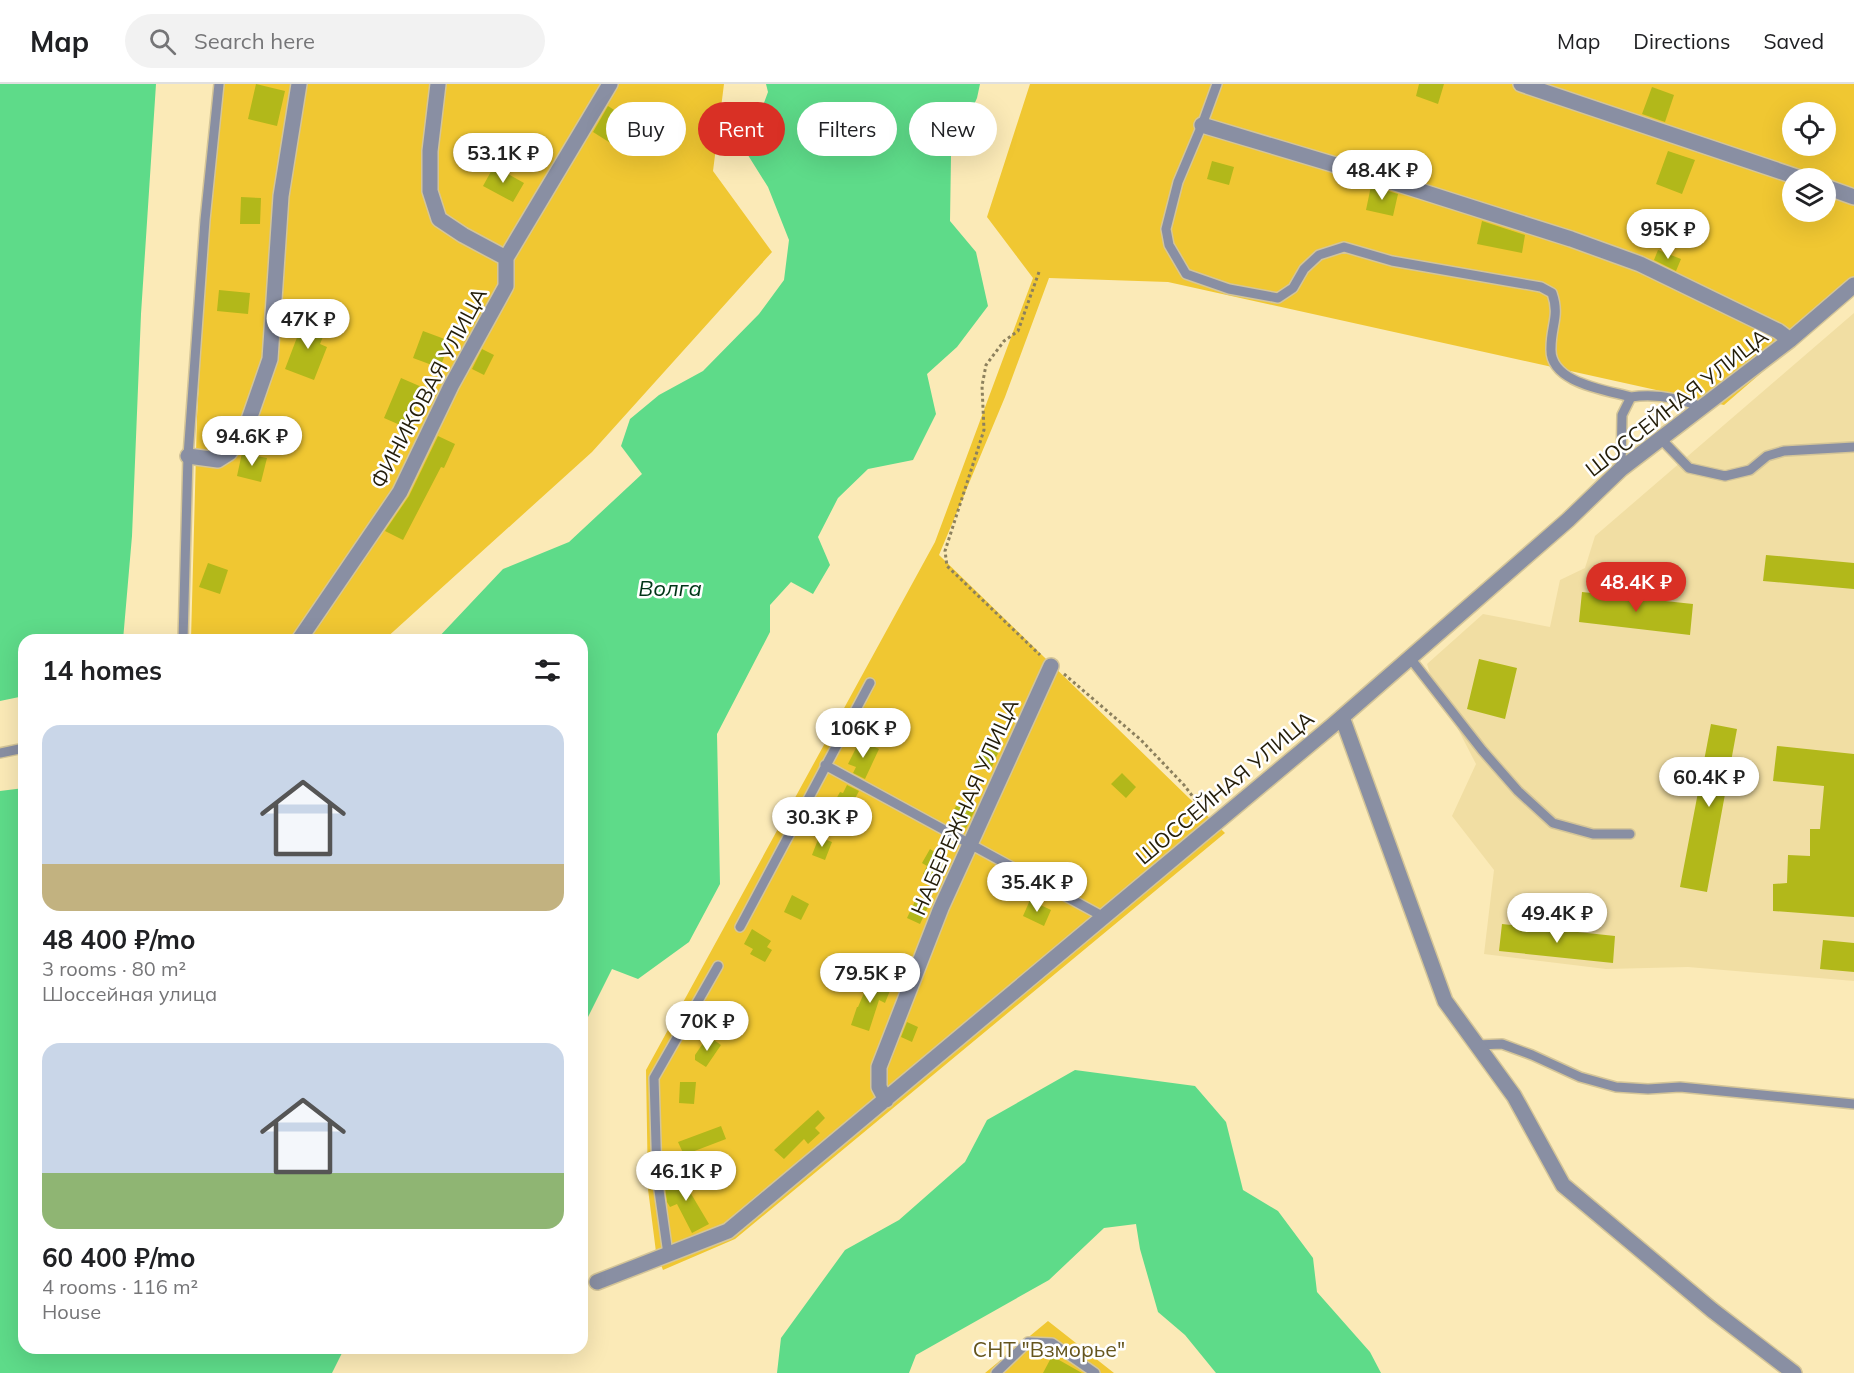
<!DOCTYPE html>
<html lang="en">
<head>
<meta charset="utf-8">
<style>
  body { margin:0; font-family:Mulish,sans-serif; background:#f2f2f2; color:#202124; height:100vh; display:flex; flex-direction:column; font-size:22px; white-space:nowrap }
  * { box-sizing:border-box; margin:0 }
  p { font-size:20px; color:#757577 }
  .icon { flex:none; width:33px; height:33px; fill:none; stroke:currentColor; stroke-width:2; stroke-linecap:round; stroke-linejoin:round }
  .map { position:relative; flex:1; overflow:hidden }
  .side { position:absolute; left:18px; top:550px; width:570px; height:720px; display:flex; flex-direction:column; background:#fff; border-radius:18px; box-shadow:0 6px 24px #0002 }
  .side>* { flex:none }
  .hud { position:absolute; left:606px; top:18px; width:570px; height:54px; display:flex; gap:12px }
  .controls { position:absolute; left:1782px; top:18px; display:grid; gap:12px }
  .controls a { display:grid; place-items:center; width:54px; height:54px; border-radius:50%; background:#fff; box-shadow:0 6px 24px #0002; font-size:30px }
  .price { position:absolute; translate:-50% -51px; padding:0 14px; border-radius:21px; background:#fff; color:#222; font-size:20px; line-height:39px; filter:drop-shadow(0 2px 3px #0008) }
  .price::after { content:''; position:absolute; left:50%; top:36px; width:18px; height:14px; margin-left:-9px; background:inherit; clip-path:polygon(0 0,100% 0,50% 100%) }
  .price.current { background:#d93025; color:#fff }
  ul { padding:0; list-style:none }
  li { display:grid; align-content:center; gap:12px; height:318px; padding:0 24px }
  li span { display:grid; place-items:center; height:186px; border-radius:18px; color:#555 }
  li>.icon { margin-inline-start:auto }
  span .icon { width:108px; height:108px; fill:#fffc; stroke-width:1 }
  li b { font-size:26px }
  h2 { display:flex; justify-content:space-between; align-items:center; height:72px; padding:0 24px; font-size:26px }
  .tag { padding:0 21px; border-radius:27px; background:#fff; box-shadow:0 6px 24px #0002; font-size:21px; line-height:54px }
  .tag.current { background:#d93025; color:#fff }
  header { display:flex; align-items:center; gap:36px; box-sizing:border-box; height:84px; padding:0 30px; background:#fff; border-bottom:2px solid #e0e0e0 }
  header strong { font-size:28px }
  nav { display:flex; gap:33px; margin-inline-start:auto; font-size:21px }
  .search { width:420px; height:54px; background:#f2f2f2; display:flex; align-items:center; gap:15px; box-sizing:border-box; padding:0 21px; border-radius:33px; color:#757577; font-size:22px }
  .map>svg:first-child { display:block }
  .built { fill:#f1dea3 }
  .green { fill:#f0c732; fill-rule:evenodd }
  .water { fill:#5edb89 }
  .building { fill:#b2b81a }
  .lines { fill:none; stroke-linecap:round; stroke-linejoin:round }
  .service-casing { stroke:#d4c598; stroke-width:12 }
  .minor-casing { stroke:#d4c598; stroke-width:18 }
  .path { stroke:#8c805d; stroke-width:3; stroke-dasharray:3 3; stroke-linecap:butt }
  .service { stroke:#898fa3; stroke-width:9 }
  .minor { stroke:#898fa3; stroke-width:15 }
  .labels { text-anchor:middle; stroke-width:5; stroke-linejoin:round; paint-order:stroke }
  .street-label { font-size:21px; fill:#231d09; stroke:#fff }
  .park-label { font-size:21px; fill:#65551d; stroke:#fff }
  .water-label { font-size:22px; font-style:italic; fill:#003517; stroke:#fff }
</style>
</head>
<body>
<header>
<strong>Map</strong>
<div class="search"><svg class="icon" aria-label="search" viewBox="0 0 24 24"><circle cx="10" cy="10" r="6"/><path d="M15 15l6 6"/></svg>Search here</div>
<nav><a>Map</a><a>Directions</a><a>Saved</a></nav>
</header>
<div class="map">
<svg width="1854" height="1289" viewBox="0 0 1854 1289">
  <rect width="100%" height="100%" fill="#fbeab7"/>
  <path class="built" d="M1854,229v668l-166,-14 -82,2 -122,-15 10,-84 -42,-54 24,-52 -45,-87 -4,-13 56,-50 67,13 10,-47 25,-12 10,-32z"/>
  <path class="green" d="M215,0h509l-11,87 59,81 -180,200 -208,188h-193l6,-223z
    M1030,0h824v209l-130,112 -556,-123 -119,-4 -44,119 -66,158 286,278 -490,406 -72,31 -7,-18 -8,-63 -2,-119 289,-528 98,-264 -46,-61zM1792,28h34v34h-34zM1792,94h34v34h-34z
    M1048,1237l66,52h-129z"/>
  <path class="water" d="M0,0h156l-15,230 -9,222 -9,104h-99v56l-24,5z
    M766,0h214l-3,14 -26,58 -1,65 26,31 12,54 -31,41 -30,27 9,40 -23,46 -45,9 -30,29 -20,39 12,28 -17,29 -22,-12 -21,23v27l-53,102 3,150 -31,58 -51,37 -26,-10 -30,60v-389h-146l67,-71 66,-27 73,-68 -21,-28 9,-27 29,-24 44,-24 56,-57 25,-34 5,-40 -21,-53 -22,-35 22,-60z
    M24,704v560l320,1 -12,24h-332v-582z
    M1075,986l120,16 31,36 17,68 35,21 35,47 4,34 53,60 11,21h-165l-31,-38 -27,-23 -18,-63 -4,-25 -32,4 -55,52 -133,75 -7,18h-132l4,-35 64,-88 54,-30 66,-58 22,-42z"/>
  <path class="building" d="M256,0l29,7 -8,35 -29,-7z
    M1419,0h25l-6,20 -22,-8z
    M1652,3l22,8 -9,27 -23,-8z
    M608,22l20,13 -16,25 -19,-12z
    M1668,67l27,9 -13,34 -26,-10z
    M1212,77l22,6 -5,18 -22,-6z
    M494,82l30,17 -11,19 -30,-16z
    M1371,102l27,8 -5,22 -27,-6z
    M241,113l20,1 -1,26h-20z
    M1482,137l43,14 -3,18 -45,-9z
    M1658,166l23,9 -5,12 -22,-11z
    M219,206l31,3 -2,21 -31,-3z
    M304,235l23,8 -7,17 7,3 -13,33 -29,-11z
    M423,247l27,10 -10,27 -27,-10z
    M482,265l12,6 -10,20 -12,-6z
    M401,294l23,10 -17,40 -23,-10z
    M438,352l17,8 -11,24 -3,-1 -38,73 -18,-9 24,-35z
    M242,369l25,5 -6,24 -24,-6z
    M1766,471l88,8v26l-91,-8z
    M208,479l20,7 -8,24 -21,-7z
    M1582,508l111,12 -3,31 -111,-13z
    M1479,575l38,9 -12,51 -38,-10z
    M1711,640l26,5 -30,163 -27,-5z
    M860,656l19,9 -14,30 -12,-6 3,-6 -8,-3z
    M984,660l15,7 -9,20 -15,-7z
    M1777,662l77,8v163l-81,-6v-27l14,-1 1,-28 22,1v-27h10l4,-43 -51,-5z
    M1122,689l14,14 -10,11 -15,-14z
    M847,701l12,6 -15,29 -15,-8 11,-20 3,1z
    M959,717l16,9 -9,18 -17,-10z
    M819,753l13,5 -7,18 -13,-5z
    M930,765l16,10 -12,21 -11,-6 4,-8 -5,-3z
    M792,811l17,9 -8,16 -17,-8z
    M916,815l13,6 -9,19 -13,-6z
    M1030,816l21,10 -7,16 -21,-10z
    M1502,840l113,12 -2,27 -114,-12z
    M752,845l19,12 -4,6 5,3 -7,12 -15,-8 3,-5 -9,-5z
    M1823,856l31,3v29l-34,-3z
    M870,895l21,9 -6,15 -6,-3 -10,31 -18,-6 6,-18h1z
    M907,938l11,5 -6,15 -11,-5z
    M708,952l13,9 -15,22 -11,-7v-5z
    M680,998h16l-2,22 -15,-1z
    M818,1026l7,8 -10,10 5,5 -12,11 -4,-5 -20,20 -10,-9z
    M721,1042l5,13 -42,16 -6,-13z
    M691,1089l8,14 -9,5 19,32 -17,9 -15,-29 -7,3 -3,-5 -2,-16z
    M1052,1272l30,17h-39z"/>
  <g class="lines">
    <defs>
      <path id="service" d="M1217,0l-15,41 -24,57 -12,47 3,16 17,29 43,15 49,9 15,-10 11,-19 15,-14 25,-8 48,14 149,26 11,6c8,23 -1,32 -1,55 -2,35 55,42 80,49
        M1661,355l28,29 36,8 25,-6 17,-14 17,-5 70,-4
        M1621,385l1,-54 9,-18c25,-4 48,1 71,10
        M183,556l5,-184 17,-236 14,-136
        M1410,574l72,92 36,41 35,32 40,11h37
        M0,669l24,-5
        M825,681l277,151
        M740,843l130,-244
        M1477,961l25,-1 30,11 48,22 36,10 32,2 32,-2 174,17
        M668,1170l-11,-78 -3,-98 64,-112
        M996,1289l32,-31 24,1 43,30"/>
      <path id="minor" d="M438,0l-8,67v40l9,28 24,16 43,23
        M1521,0l279,94
        M1202,41l187,56 182,58 69,25 138,67 12,9
        M1826,103l28,10
        M188,372l30,4 11,-7 16,-22 25,-72 11,-163 18,-112
        M299,556l101,-148 51,-106 55,-100v-28l104,-174
        M1342,633l103,284 69,95 49,89 149,125 82,63
        M886,1016l-7,-13v-20l62,-159 110,-242
        M597,1198l131,-51 605,-506 235,-205 53,-51 169,-129 64,-55"/>
    </defs>
    <use href="#service" class="service-casing"/>
    <use href="#minor" class="minor-casing"/>
    <path class="path" d="M1039,188l-21,59 -14,10 -18,24 -4,21 2,44 -39,121 2,15 93,89
      M1064,590l77,66 43,45 22,29"/>
    <use href="#service" class="service"/>
    <use href="#minor" class="minor"/>
  </g>
  <g class="labels">
    <g class="street-label">
      <text transform="translate(429 304) rotate(-62)" y="7">ФИНИКОВАЯ УЛИЦА</text>
      <text transform="translate(1677 319) rotate(-38)" y="7">ШОССЕЙНАЯ УЛИЦА</text>
      <text transform="translate(1225 704) rotate(-40)" y="7">ШОССЕЙНАЯ УЛИЦА</text>
      <text transform="translate(965 723) rotate(-66)" y="7">НАБЕРЕЖНАЯ УЛИЦА</text>
    </g>
    <g class="park-label">
      <text x="1049" y="1273">СНТ "Взморье"</text>
    </g>
    <g class="water-label">
      <text x="670" y="512">Волга</text>
    </g>
  </g>
</svg>
<div class="controls">
<a><svg class="icon" aria-label="locate" viewBox="0 0 24 24"><circle cx="12" cy="12" r="6"/><path d="M12 2v4M12 18v4M2 12h4M18 12h4"/></svg></a>
<a><svg class="icon" aria-label="layers" viewBox="0 0 24 24"><path d="M12 4l9 5-9 5-9-5zM3 14l9 5 9-5"/></svg></a>
</div>
<b class="price" style="left:503px;top:100px">53.1K ₽</b>
<b class="price" style="left:1382px;top:117px">48.4K ₽</b>
<b class="price" style="left:1668px;top:176px">95K ₽</b>
<b class="price" style="left:308px;top:266px">47K ₽</b>
<b class="price" style="left:252px;top:383px">94.6K ₽</b>
<b class="price current" style="left:1636px;top:529px">48.4K ₽</b>
<b class="price" style="left:863px;top:675px">106K ₽</b>
<b class="price" style="left:1709px;top:724px">60.4K ₽</b>
<b class="price" style="left:822px;top:764px">30.3K ₽</b>
<b class="price" style="left:1037px;top:829px">35.4K ₽</b>
<b class="price" style="left:1557px;top:860px">49.4K ₽</b>
<b class="price" style="left:870px;top:920px">79.5K ₽</b>
<b class="price" style="left:707px;top:968px">70K ₽</b>
<b class="price" style="left:686px;top:1118px">46.1K ₽</b>
<div class="hud">
<a class="tag">Buy</a>
<a class="tag current">Rent</a>
<a class="tag">Filters</a>
<a class="tag">New</a>
</div>
<section class="side">
<h2>14 homes<svg class="icon" aria-label="filters" viewBox="0 0 24 24"><path d="M4 7h16M4 17h16"/><circle cx="9" cy="7" r="2"/><circle cx="15" cy="17" r="2"/></svg></h2>
<ul>
<li><span style="background:linear-gradient(#c9d6e8 75%,#c2b280 0)"><svg class="icon" aria-label="home" viewBox="0 0 24 24"><path d="M3 11l9-7 9 7M6 9v11h12V9"/></svg></span><div><b>48 400 ₽/mo</b><p>3 rooms · 80 m²</p><p>Шоссейная улица</p></div></li>
<li><span style="background:linear-gradient(#c9d6e8 70%,#8fb573 0)"><svg class="icon" aria-label="home" viewBox="0 0 24 24"><path d="M3 11l9-7 9 7M6 9v11h12V9"/></svg></span><div><b>60 400 ₽/mo</b><p>4 rooms · 116 m²</p><p>House</p></div></li>
</ul>
</section>
</div>
</body>
</html>
